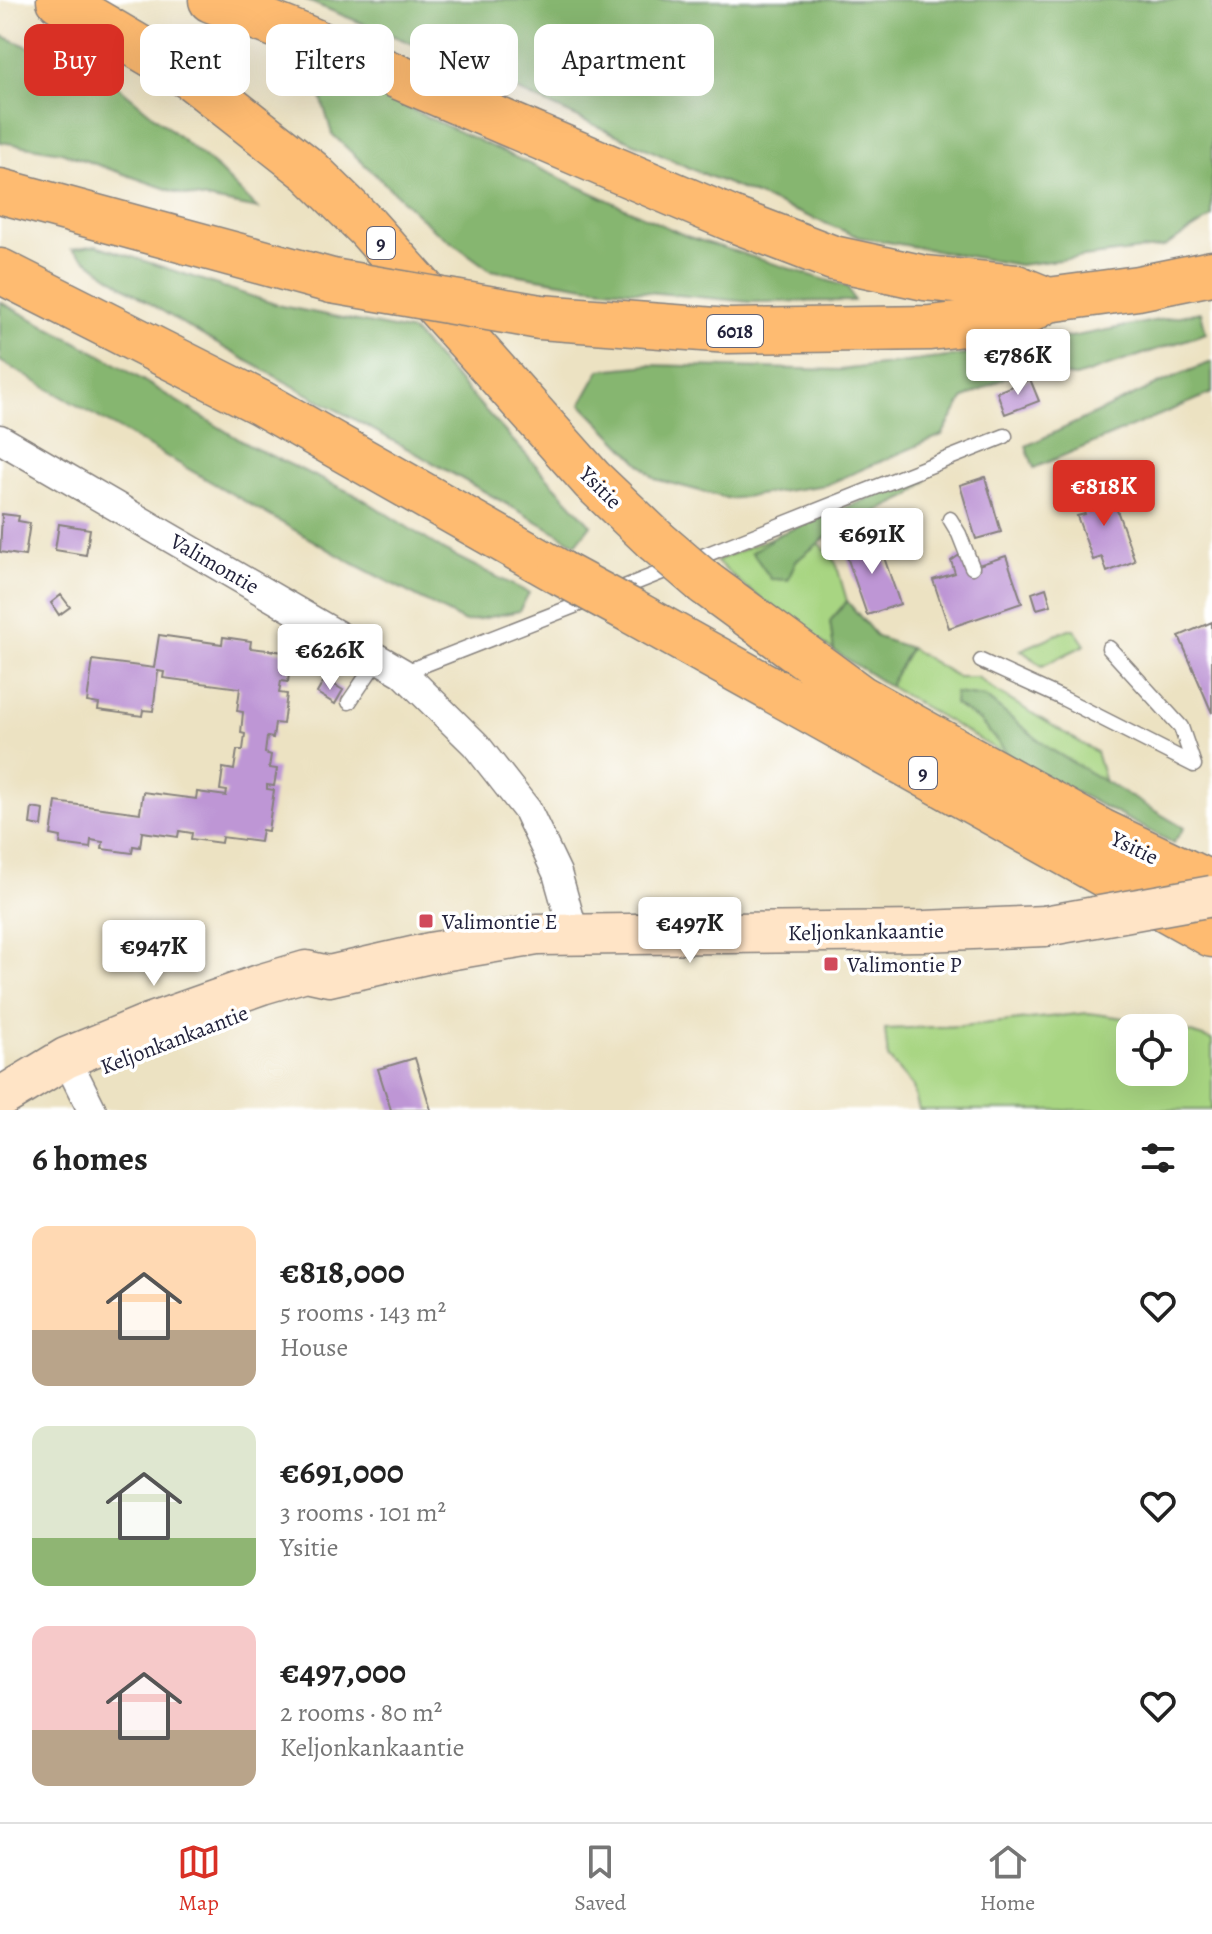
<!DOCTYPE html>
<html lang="en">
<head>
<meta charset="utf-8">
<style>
  body { margin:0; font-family:Alegreya,serif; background:#f2f2f2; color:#222; height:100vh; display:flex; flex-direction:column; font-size:30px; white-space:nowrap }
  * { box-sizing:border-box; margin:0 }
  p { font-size:26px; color:#767676 }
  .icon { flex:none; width:44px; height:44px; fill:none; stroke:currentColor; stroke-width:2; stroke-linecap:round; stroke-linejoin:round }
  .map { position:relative; height:1110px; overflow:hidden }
  .side { display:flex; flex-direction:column; background:#fff; flex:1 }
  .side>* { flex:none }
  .guide { position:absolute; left:24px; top:24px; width:800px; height:72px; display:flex; gap:16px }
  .fabs { position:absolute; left:1116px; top:1014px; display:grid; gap:16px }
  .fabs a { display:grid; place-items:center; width:72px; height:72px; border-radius:16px; background:#fff; box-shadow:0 8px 32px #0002; font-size:40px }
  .price { position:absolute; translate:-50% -68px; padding:0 18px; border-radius:8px; background:#fff; color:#222; font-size:26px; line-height:52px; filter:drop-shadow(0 2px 4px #0008) }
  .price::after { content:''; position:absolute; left:50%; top:48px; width:24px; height:18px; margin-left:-12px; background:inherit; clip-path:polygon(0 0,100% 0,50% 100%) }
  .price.on { background:#d93025; color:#fff }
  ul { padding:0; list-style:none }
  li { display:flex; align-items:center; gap:24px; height:200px; padding:0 32px }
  li span { display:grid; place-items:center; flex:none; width:224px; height:160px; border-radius:16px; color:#555 }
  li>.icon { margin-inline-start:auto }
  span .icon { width:96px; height:96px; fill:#fffc; stroke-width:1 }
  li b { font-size:34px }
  h2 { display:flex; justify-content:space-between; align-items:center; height:96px; padding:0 32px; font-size:34px }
  .chip { padding:0 28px; border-radius:16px; background:#fff; box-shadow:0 8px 32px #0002; font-size:28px; line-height:72px }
  .chip.on { background:#d93025; color:#fff }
  .tabs { display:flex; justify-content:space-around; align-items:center; height:112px; border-top:2px solid #e0e0e0; background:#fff; font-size:22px; color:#767676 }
  .tabs a { display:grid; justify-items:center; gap:4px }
  .tabs .on { color:#d93025 }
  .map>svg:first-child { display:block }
  .green { fill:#a8d582; stroke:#657c5e; stroke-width:2; fill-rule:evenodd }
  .forest { fill:#86b670; stroke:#546c56; stroke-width:2 }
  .building { fill:#be96d5 }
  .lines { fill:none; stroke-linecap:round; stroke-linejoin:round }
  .service-casing { stroke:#87827e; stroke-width:17 }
  .minor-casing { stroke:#87827e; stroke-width:31 }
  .secondary-casing { stroke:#87827e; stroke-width:43 }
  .motorway-casing { stroke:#87827e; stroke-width:47 }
  .service { stroke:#fff; stroke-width:14 }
  .minor { stroke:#fff; stroke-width:28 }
  .secondary { stroke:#ffe4c6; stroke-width:40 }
  .motorway { stroke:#febb71; stroke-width:44 }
  .secondary-bridge-casing { stroke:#87827e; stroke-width:43; stroke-linecap:butt }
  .motorway-bridge-casing { stroke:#87827e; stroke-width:47; stroke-linecap:butt }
  .secondary-bridge { stroke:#ffe4c6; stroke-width:40 }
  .motorway-bridge { stroke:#febb71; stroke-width:44 }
  .poi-dot { fill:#d1495b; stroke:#fff; stroke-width:3 }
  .labels { text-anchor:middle; stroke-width:7; stroke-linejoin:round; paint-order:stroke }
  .shield { fill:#fff; stroke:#646476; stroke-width:2 }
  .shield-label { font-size:20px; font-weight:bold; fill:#22223b }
  .street-label { font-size:22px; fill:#22223b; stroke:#fff }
  .poi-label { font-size:22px; fill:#22223b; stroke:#fff; text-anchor:start }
</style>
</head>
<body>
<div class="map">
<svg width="1212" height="1110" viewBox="0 0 1212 1110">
  <rect width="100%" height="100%" fill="#fff"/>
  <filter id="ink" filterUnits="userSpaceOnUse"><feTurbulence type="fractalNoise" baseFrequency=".0125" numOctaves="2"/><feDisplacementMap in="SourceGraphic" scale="16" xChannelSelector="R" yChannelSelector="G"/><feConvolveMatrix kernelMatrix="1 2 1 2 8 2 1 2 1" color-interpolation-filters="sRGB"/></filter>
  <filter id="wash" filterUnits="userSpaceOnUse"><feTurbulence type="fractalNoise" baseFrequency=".006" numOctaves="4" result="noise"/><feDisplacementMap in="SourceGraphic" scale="32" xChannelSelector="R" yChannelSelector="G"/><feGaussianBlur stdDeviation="1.8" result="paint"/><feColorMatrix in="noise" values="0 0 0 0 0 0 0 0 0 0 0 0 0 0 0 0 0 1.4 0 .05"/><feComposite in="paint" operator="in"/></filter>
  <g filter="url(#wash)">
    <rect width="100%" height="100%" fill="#ece2c2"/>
    <path class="green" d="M780,534l-28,18 44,9 23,-18 17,20 11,38 -17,20 4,30 -90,-65 -28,-25z
      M1069,629h5l11,16 -43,21 -21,-16z
      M910,648l48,29h19l20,15 99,60 9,30 -55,-33 -96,-45 26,17 32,38 -123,-73z
      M1088,1013l73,10 51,17v70h-293l-6,-23 -25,-29 -3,-29 76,-3zM1130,1028h44v44h-44z"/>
    <path class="forest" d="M305,0h907v217l-48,30 -145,18 -160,-28 -165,-67 -266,-120z
      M0,35l113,47 106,88 39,39 -77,-15 -120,-42 -61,-10z
      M316,80h31l339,156 162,51 6,14 -104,1 -165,-16 -95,-16 -58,-42 -100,-94z
      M96,245l185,61 132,26 178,193 -15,19c-79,-46 -158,-90 -239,-134 -90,-49 -183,-98 -265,-161z
      M0,302l105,55 145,89 108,50 87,55 84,42 -10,18 -54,11 -111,-58 -354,-203z
      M1201,312l5,21 -130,44 -58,-6 -55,28 -21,36 -116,50 -96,14 -75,-20 -74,-75 19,-34 49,-5 191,5 157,-19z
      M1212,362v31l-178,75 -8,-22 145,-68z
      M915,480l11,1 -16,15 -80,38 -34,27 -8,19 -17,-1 -19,-27 28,-18z
      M847,601l30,36 33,11 -21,38 -55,-35 -4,-30z
      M955,693l30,4 65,52 134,79 -11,15 -161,-84 -32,-38 -26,-17z"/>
    <g id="blocks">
      <path class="building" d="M1030,379l9,22 -34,13 -8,-22z
        M985,477l16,55 -25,7 -16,-54z
        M1107,482l28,79 -28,11 -5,-15 -9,3 -16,-44 8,-2 -7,-22z
        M2,514l17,2 -1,5 12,2 -5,33 -25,-4z
        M59,524l31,5 -4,26 -31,-5z
        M877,537l23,67 -33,11 -23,-67z
        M958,556l4,1 4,12 40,-13 16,47 -73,25 -16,-48 22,-7 -4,-12z
        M1046,588l5,17 -14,4 -5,-16z
        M61,595l9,12 -11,8 -8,-12z
        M1212,622v91l-33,-77z
        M159,635l63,9 1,-7 28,4 -1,7 34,4 -1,12 7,1 -2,17 -7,-1 -2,12 8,1 -4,30 -8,-1 -2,15 -6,-1 -2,16 6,2 -2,13 8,1 -3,17 -7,-1v4l7,1 -6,41 -6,-1 -2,12 -38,-5 -1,6 -30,-4 1,-6 -13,-2 -1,6 -36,-5 -2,15 -7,-1 -1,7 -30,-4 1,-7 -12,-2 -1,8 -30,-4 1,-7 -10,-2 5,-33 84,11 3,-21 53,7 1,-7 29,4 1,-5 -7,-1 3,-22 11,2 3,-20h6l2,-16 -4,-1 2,-21 -6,-1 3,-23 -77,-10 1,-6 -6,-1 -5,40 -10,-1 -1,6 -44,-6 1,-6 -12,-2 6,-42 61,8z
        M325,679l18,11 -8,14 -18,-11z
        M32,808l12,2 -2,16 -12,-2z
        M415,1058l16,52h-40l-13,-41z"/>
    </g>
  </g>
  <g filter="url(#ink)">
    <use href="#blocks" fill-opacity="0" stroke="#87827e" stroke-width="2"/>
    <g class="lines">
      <defs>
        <path id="service" d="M950,519l9,15 13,33
          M612,592l393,-156
          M1109,648l72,79 13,38
          M981,661l81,37 132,67
          M403,673l189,-74
          M349,702l30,-44"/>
        <path id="minor" d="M0,439l403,234 73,72 51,65 30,63 17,60
          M66,1058l26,52"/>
        <path id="secondary" d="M0,1098l66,-40 80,-33 116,-41 44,-13 23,5 101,-23 107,-18 388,-4 120,-5"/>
        <path id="motorway" d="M59,0l134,79 117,92 57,56 225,253 63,60
          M211,0l89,35 434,185 99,38 92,20 91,9 32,13
          M0,191l332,90
          M0,271l261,132 300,170
          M540,317l189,14 201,-3 86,-10 32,-18 90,-12 74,-15
          M705,583l155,114 241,134 111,53
          M633,612l579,323"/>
      </defs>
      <use href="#service" class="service-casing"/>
      <use href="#minor" class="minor-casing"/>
      <use href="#secondary" class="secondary-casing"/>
      <use href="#motorway" class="motorway-casing"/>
      <use href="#service" class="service"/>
      <use href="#minor" class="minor"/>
      <use href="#secondary" class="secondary"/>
      <use href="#motorway" class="motorway"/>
      <defs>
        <path id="secondary-bridge" d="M1045,926l167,-30"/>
        <path id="motorway-bridge" d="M332,281l208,36
          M655,540l50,43
          M561,573l72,39"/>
      </defs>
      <use href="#secondary-bridge" class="secondary-bridge-casing"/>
      <use href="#motorway-bridge" class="motorway-bridge-casing"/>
      <use href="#secondary-bridge" class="secondary-bridge"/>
      <use href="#motorway-bridge" class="motorway-bridge"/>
    </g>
  </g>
  <g class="poi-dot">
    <rect x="418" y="913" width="16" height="16" rx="4"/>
    <rect x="823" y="956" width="16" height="16" rx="4"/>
  </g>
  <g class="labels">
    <g class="shield">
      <rect x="367" y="227" width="28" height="32" rx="6"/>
      <rect x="707" y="315" width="56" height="32" rx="6"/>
      <rect x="909" y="757" width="28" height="32" rx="6"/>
    </g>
    <g class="shield-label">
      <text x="381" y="250">9</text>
      <text x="735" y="338">6018</text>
      <text x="923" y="780">9</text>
    </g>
    <g class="street-label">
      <text transform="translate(601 487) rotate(45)" y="8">Ysitie</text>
      <text transform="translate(215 563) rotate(30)" y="8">Valimontie</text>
      <text transform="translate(1135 847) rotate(26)" y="8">Ysitie</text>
      <text transform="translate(866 931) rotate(-1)" y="8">Keljonkankaantie</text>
      <text transform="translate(174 1039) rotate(-21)" y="8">Keljonkankaantie</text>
    </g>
    <g class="poi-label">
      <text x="442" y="929">Valimontie E</text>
      <text x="847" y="972">Valimontie P</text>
    </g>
  </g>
</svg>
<div class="fabs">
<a><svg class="icon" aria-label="locate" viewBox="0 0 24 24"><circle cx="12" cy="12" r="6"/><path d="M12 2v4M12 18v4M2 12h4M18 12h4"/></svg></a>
</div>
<b class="price" style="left:1018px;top:397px">€786K</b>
<b class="price on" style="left:1104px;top:528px">€818K</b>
<b class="price" style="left:872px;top:576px">€691K</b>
<b class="price" style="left:330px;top:692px">€626K</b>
<b class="price" style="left:690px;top:965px">€497K</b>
<b class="price" style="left:154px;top:988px">€947K</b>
<div class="guide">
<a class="chip on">Buy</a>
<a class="chip">Rent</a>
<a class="chip">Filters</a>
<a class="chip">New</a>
<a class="chip">Apartment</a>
</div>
</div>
<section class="side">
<h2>6 homes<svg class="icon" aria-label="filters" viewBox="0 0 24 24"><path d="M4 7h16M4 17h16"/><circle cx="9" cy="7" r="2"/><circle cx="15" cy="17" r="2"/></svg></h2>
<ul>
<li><span style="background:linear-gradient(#ffd9b3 65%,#b9a48a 0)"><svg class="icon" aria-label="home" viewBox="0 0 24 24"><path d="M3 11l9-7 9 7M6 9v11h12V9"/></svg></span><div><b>€818,000</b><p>5 rooms · 143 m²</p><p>House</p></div><svg class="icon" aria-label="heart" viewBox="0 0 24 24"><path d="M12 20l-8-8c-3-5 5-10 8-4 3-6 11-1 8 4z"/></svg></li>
<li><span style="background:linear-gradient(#dfe7d0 70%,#8fb573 0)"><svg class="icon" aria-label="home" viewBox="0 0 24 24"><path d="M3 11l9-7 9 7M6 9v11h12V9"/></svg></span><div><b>€691,000</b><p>3 rooms · 101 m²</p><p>Ysitie</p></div><svg class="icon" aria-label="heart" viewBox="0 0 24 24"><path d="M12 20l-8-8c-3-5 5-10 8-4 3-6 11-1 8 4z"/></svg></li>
<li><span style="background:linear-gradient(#f6c9c9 65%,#b9a48a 0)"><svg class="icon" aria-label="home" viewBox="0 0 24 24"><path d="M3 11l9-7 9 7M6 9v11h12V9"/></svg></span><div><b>€497,000</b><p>2 rooms · 80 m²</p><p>Keljonkankaantie</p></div><svg class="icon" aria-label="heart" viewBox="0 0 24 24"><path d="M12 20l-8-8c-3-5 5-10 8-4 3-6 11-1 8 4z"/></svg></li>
</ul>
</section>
<nav class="tabs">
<a class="on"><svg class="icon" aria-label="map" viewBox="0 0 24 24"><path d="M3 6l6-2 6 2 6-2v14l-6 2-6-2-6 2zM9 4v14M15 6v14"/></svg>Map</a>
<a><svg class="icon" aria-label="saved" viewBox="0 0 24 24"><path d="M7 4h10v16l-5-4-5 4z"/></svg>Saved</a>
<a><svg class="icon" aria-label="home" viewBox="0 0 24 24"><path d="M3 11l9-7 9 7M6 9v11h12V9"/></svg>Home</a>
</nav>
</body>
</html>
